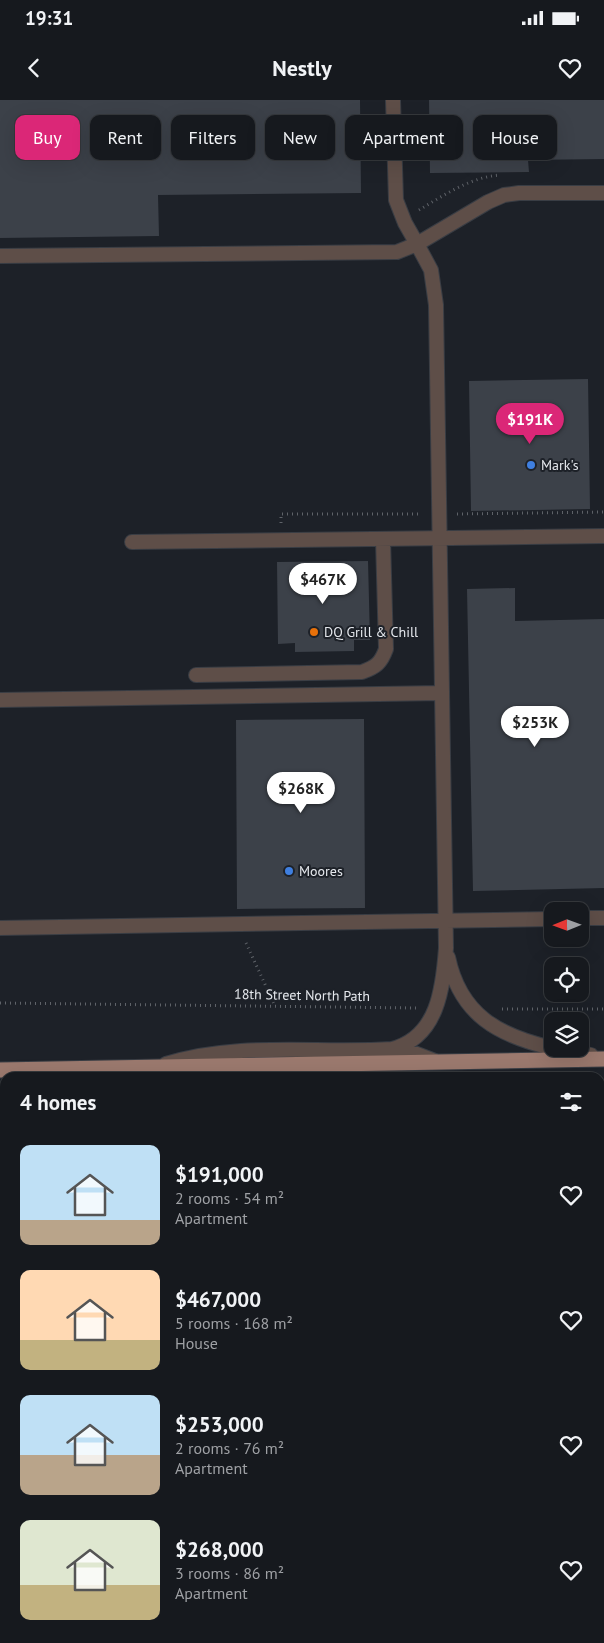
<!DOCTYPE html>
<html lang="en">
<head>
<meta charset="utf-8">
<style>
  body { margin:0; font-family:"PT Sans",sans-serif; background:#23262b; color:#f1f3f6; height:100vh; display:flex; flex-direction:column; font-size:19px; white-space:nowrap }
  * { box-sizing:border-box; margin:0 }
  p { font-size:16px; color:#9ea0a4 }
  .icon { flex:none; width:28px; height:28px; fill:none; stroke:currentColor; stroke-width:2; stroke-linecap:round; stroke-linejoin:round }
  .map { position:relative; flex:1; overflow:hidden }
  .sheet { position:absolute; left:0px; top:972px; width:605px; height:571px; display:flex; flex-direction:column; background:#16191e; border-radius:15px 15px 0 0; box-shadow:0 5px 20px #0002,0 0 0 1px #35383c }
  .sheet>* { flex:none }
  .guide { position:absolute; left:15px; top:15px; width:575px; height:45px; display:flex; gap:10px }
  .needle { width:32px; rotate:269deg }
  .controls { position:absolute; left:544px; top:802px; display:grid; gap:10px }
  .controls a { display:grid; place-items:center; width:45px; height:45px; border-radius:10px; background:#16191e; box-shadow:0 5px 20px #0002,0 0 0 1px #35383c; font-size:25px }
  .price { position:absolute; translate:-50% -42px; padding:0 11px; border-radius:18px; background:#fff; color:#222; font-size:16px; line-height:32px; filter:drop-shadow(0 1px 2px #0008) }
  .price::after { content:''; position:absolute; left:50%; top:30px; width:15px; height:11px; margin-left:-8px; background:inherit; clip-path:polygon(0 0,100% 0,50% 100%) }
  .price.on { background:#db2777; color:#fff }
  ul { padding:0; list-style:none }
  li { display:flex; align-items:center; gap:15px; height:125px; padding:0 20px }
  li span { display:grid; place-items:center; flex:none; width:140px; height:100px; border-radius:10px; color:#555 }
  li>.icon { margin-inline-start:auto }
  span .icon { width:60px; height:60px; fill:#fffc; stroke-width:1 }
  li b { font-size:21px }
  h2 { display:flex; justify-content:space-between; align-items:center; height:60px; padding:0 20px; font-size:21px }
  .tag { padding:0 18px; border-radius:10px; background:#16191e; box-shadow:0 5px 20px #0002,0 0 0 1px #35383c; font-size:18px; line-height:45px }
  .tag.on { background:#db2777; color:#fff }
  .status { display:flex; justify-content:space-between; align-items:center; height:35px; padding:0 25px; background:#16191e; direction:ltr }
  .status svg { height:14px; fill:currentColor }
  header { display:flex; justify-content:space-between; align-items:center; height:65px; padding:0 20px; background:#16191e; font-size:22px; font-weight:800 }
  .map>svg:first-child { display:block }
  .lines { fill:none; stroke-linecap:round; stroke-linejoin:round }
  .stream { stroke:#567581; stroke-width:7 }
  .building { fill:#3c4149 }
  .service-casing { stroke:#393d44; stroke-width:16 }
  .primary-casing { stroke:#393d44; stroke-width:17 }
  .path { stroke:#5f6369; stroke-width:3; stroke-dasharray:1 4; stroke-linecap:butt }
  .service { stroke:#5e4e48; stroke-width:14 }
  .primary { stroke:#9b796e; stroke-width:15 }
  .shop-dot { fill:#3f7fe0; stroke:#1d2128; stroke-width:2 }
  .food-dot { fill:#e8710a; stroke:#1d2128; stroke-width:2 }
  .labels { text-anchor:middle; stroke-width:4; stroke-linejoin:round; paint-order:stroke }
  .poi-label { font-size:14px; fill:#e5e8ed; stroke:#1d2128; text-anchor:start }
  .street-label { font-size:14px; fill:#e5e8ed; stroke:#1d2128 }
</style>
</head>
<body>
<div class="status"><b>19:31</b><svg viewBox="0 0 49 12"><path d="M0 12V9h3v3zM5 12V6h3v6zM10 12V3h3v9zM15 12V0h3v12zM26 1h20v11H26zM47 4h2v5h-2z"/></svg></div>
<header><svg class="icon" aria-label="back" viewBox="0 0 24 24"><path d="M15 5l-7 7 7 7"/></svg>Nestly<svg class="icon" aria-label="heart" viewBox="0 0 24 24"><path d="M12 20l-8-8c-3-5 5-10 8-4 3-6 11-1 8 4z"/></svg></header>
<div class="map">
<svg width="604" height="1543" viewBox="0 0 604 1543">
  <rect width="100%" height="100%" fill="#1d2128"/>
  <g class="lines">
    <path class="stream" d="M0,1130h5
      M600,1168h4
      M3,1543l3,-4"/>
  </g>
  <path class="building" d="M0,0h360l1,93 -203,2 1,41 -159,2z
    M429,0h175v59l-76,1 1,12 -99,1z
    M588,279l2,130 -119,2 -2,-130z
    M368,461l2,79h-16v11l-59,1v-9l-17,1 -1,-82z
    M515,488v33l89,-2v269l-131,3 -6,-302z
    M364,619l1,189 -128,1 -1,-189z"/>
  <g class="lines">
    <defs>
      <path id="service" d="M0,156l397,-4 20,-8 -12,-21 -9,-23 -3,-100
        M132,442l472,-6
        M196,575l166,-3c14,-5 19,-9 24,-23l-3,-110
        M0,600l441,-7
        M580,818h24
        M0,828l552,-9
        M448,857c12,58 51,79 104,91
        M394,949l15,2 26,10
        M558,949l33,6
        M166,964c74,-23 151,-10 226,-15 46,-12 51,-61 54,-101l-10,-643 -5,-35 -14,-26 71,-42 16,-7 15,-2h85"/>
      <path id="primary" d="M0,970l604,-11
        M600,995h4
        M0,1007h5"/>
    </defs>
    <use href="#service" class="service-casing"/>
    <use href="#primary" class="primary-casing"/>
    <path class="path" d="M419,110c25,-15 52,-33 81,-35
      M457,414l147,-2
      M281,423v-9h140
      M246,843l29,63
      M0,903l416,5
      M502,909h102"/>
    <use href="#service" class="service"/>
    <use href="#primary" class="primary"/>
  </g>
  <g class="shop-dot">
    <circle cx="531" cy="365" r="5"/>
    <circle cx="289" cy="771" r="5"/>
  </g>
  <circle class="food-dot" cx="314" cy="532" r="5"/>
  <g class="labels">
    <g class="poi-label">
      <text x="541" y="370">Mark's</text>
      <text x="324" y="537">DQ Grill &amp; Chill</text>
      <text x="299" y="776">Moores</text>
    </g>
    <g class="street-label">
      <text transform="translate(302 895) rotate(1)" y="5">18th Street North Path</text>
    </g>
  </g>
</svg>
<div class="controls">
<a><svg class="needle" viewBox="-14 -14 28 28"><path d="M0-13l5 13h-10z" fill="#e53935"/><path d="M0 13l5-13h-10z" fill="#9ea0a4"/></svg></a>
<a><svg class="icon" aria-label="locate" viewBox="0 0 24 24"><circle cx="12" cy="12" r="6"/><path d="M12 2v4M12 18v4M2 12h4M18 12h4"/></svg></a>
<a><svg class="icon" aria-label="layers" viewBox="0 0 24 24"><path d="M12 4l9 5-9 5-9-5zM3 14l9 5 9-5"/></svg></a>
</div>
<b class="price on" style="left:530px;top:345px">$191K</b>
<b class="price" style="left:323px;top:505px">$467K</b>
<b class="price" style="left:535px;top:648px">$253K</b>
<b class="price" style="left:301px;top:714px">$268K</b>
<div class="guide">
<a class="tag on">Buy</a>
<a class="tag">Rent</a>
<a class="tag">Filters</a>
<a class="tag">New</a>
<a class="tag">Apartment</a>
<a class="tag">House</a>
</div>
<section class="sheet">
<h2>4 homes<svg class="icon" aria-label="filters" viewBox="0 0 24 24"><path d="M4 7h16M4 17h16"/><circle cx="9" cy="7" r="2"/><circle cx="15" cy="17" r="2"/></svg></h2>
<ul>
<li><span style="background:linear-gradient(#bfe0f5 75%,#b9a48a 0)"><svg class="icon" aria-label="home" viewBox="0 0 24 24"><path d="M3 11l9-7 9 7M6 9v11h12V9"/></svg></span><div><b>$191,000</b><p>2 rooms · 54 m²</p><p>Apartment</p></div><svg class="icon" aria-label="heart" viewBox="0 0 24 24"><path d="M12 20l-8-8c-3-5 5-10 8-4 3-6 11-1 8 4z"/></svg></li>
<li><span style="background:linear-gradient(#ffd9b3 70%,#c2b280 0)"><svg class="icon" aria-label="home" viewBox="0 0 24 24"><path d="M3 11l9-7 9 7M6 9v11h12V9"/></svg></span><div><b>$467,000</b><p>5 rooms · 168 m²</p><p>House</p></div><svg class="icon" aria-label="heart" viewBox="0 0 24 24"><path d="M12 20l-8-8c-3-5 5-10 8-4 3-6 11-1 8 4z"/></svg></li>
<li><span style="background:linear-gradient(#bfe0f5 60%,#b9a48a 0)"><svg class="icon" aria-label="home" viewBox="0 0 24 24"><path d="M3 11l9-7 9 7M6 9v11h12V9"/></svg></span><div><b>$253,000</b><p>2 rooms · 76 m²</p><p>Apartment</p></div><svg class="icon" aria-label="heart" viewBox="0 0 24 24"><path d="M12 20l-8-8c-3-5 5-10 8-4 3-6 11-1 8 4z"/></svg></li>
<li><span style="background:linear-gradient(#dfe7d0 65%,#c2b280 0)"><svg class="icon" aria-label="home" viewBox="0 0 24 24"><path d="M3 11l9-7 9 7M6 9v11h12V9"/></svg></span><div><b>$268,000</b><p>3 rooms · 86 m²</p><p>Apartment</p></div><svg class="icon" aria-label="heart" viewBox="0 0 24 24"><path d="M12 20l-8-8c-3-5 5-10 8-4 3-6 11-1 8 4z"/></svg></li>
</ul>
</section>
</div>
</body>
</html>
